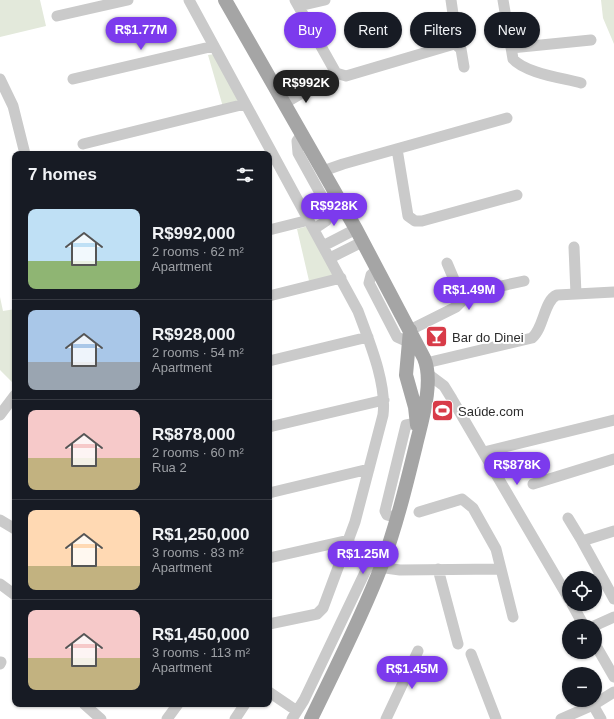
<!DOCTYPE html>
<html lang="en">
<head>
<meta charset="utf-8">
<style>
  body { margin:0; font-family:Arial,sans-serif; background:#20242c; color:#f1f3f6; height:100vh; display:flex; flex-direction:column; font-size:15px; white-space:nowrap }
  * { box-sizing:border-box; margin:0 }
  p { font-size:13px; color:#9ea1a6 }
  .icon { flex:none; width:22px; height:22px; fill:none; stroke:currentColor; stroke-width:2; stroke-linecap:round; stroke-linejoin:round }
  .map { position:relative; flex:1; overflow:hidden }
  .details { position:absolute; left:12px; top:151px; width:260px; height:556px; display:flex; flex-direction:column; background:#171b24; border-radius:8px; box-shadow:0 1px 3px #0004 }
  .details>* { flex:none }
  .banner { position:absolute; left:284px; top:12px; width:270px; height:36px; display:flex; gap:8px }
  .buttons { position:absolute; left:562px; top:571px; display:grid; gap:8px }
  .buttons a { display:grid; place-items:center; width:40px; height:40px; border-radius:50%; background:#171b24; box-shadow:0 1px 3px #0004; font-size:20px }
  .price { position:absolute; translate:-50% -34px; padding:0 9px; border-radius:14px; background:#7c3aed; color:#fff; font-size:13px; line-height:26px; filter:drop-shadow(0 1px 2px #0008) }
  .price::after { content:''; position:absolute; left:50%; top:24px; width:12px; height:9px; margin-left:-6px; background:inherit; clip-path:polygon(0 0,100% 0,50% 100%) }
  .price.current { background:#222; color:#fff }
  ul { padding:0; list-style:none }
  li { display:flex; align-items:center; gap:12px; height:100px; padding:0 16px }
  li+li { border-top:1px solid #363941 }
  li span { display:grid; place-items:center; flex:none; width:112px; height:80px; border-radius:8px; color:#555 }
  li>.icon { margin-inline-start:auto }
  span .icon { width:48px; height:48px; fill:#fffc; stroke-width:1 }
  li b { font-size:17px }
  h2 { display:flex; justify-content:space-between; align-items:center; height:48px; padding:0 16px; font-size:17px }
  .chip { padding:0 14px; border-radius:18px; background:#171b24; box-shadow:0 1px 3px #0004; font-size:14px; line-height:36px }
  .chip.current { background:#7c3aed; color:#fff }
  .map>svg:first-child { display:block }
  .green { fill:#e3e9db }
  .lines { fill:none; stroke-linecap:round; stroke-linejoin:round }
  .minor { stroke:#cacaca; stroke-width:11 }
  .major { stroke:#a5a5a5; stroke-width:14 }
  .labels { text-anchor:middle; stroke-width:4; stroke-linejoin:round; paint-order:stroke }
  .poi-label { font-size:13px; fill:#2d2d2d; stroke:#fff; text-anchor:start }
</style>
</head>
<body>
<div class="map">
<svg width="614" height="719" viewBox="0 0 614 719">
  <rect width="100%" height="100%" fill="#fff"/>
  <path class="green" d="M0,0h40l6,26 -46,11z
    M601,0h13v44l-11,-26z
    M215,54l26,45 -18,8 -15,-52z
    M308,226l26,49 -24,10 -13,-56z
    M0,297l3,14 12,-2v76l-15,-15z"/>
  <g class="lines">
    <path class="minor" d="M189,0l169,311c11,30 29,72 25,104l-28,107 -32,86 -6,6 -48,10
      M295,0l41,73 10,3 105,-31 5,-6v-4l-5,-35
      M503,0l10,59c12,14 50,19 68,24
      M299,6l26,-6
      M57,16l71,-16
      M454,43l7,6 3,18
      M511,48l80,-8
      M0,79l13,27 12,48
      M73,79l141,-33
      M285,103l51,-30
      M302,134l-5,7 1,12 32,58 -4,10 -12,8
      M83,144l162,-40
      M397,149l11,67 7,5h7l95,-26
      M323,171l20,-7 164,-46
      M269,230l40,-10
      M323,246l33,-17
      M574,247l2,47
      M330,258l32,-16
      M447,263l11,26 8,8
      M378,269l-7,6 -2,8 28,54 11,5
      M269,296l72,-18
      M410,330l46,-23 10,-10 12,-6 46,-10
      M269,361l99,-24
      M426,363l106,-25c12,-10 12,-38 25,-43l57,-3
      M428,374l16,12 8,13 117,200
      M0,415l15,-20
      M269,427l115,-27
      M484,452l130,-32
      M533,484l81,-25
      M269,493l100,-24
      M419,512l43,-13 11,9 23,41 17,68
      M398,518l-11,-3 -2,-4 21,-86 11,-2
      M568,518l14,23
      M0,520l15,9
      M614,531l-32,10 32,58
      M269,558l80,-18
      M438,569l20,75
      M0,584l15,11
      M572,604l12,22
      M594,626l20,-9
      M595,644l19,33
      M471,654l25,65
      M0,664l1,-2
      M269,692l28,19
      M84,704l17,15
      M593,705l8,14
      M167,719l11,-15
      M235,719l10,-15
      M292,719l12,-19 63,-132 4,-2 29,4 101,-1
      M386,719l32,-68
      M561,719l32,-14 21,-13"/>
    <path class="major" d="M225,0l131,229 68,129c10,24 -2,62 -8,87 -10,41 -20,82 -35,122 -20,52 -46,102 -70,152
      M410,330l-4,45 9,32 2,18"/>
  </g>
  <defs>
    <symbol id="bar-square" viewBox="-11 -11 22 22"><rect x="-9" y="-9" width="18" height="18" rx="4" fill="#d83b48" stroke="#fff"/><path d="M-6-5H6L.8 .8V4.5H3.5V6h-7V4.5H-.8V.8Z" fill="#fff"/></symbol>
    <symbol id="stadium-square" viewBox="-11 -11 22 22"><rect x="-9" y="-9" width="18" height="18" rx="4" fill="#d83b48" stroke="#fff"/><path d="M0-5a6.5 5 0 1 0 0 10a6.5 5 0 1 0 0-10ZM-3.5-1.8h7v3.6h-7Z" fill="#fff"/></symbol>
  </defs>
  <g fill-rule="evenodd">
    <use href="#bar-square" x="424" y="324" width="25" height="25"/>
    <use href="#stadium-square" x="430" y="398" width="25" height="25"/>
  </g>
  <g class="labels">
    <g class="poi-label">
      <text x="452" y="342">Bar do Dinei</text>
      <text x="458" y="416">Saúde.com</text>
    </g>
  </g>
</svg>
<div class="buttons">
<a><svg class="icon" aria-label="locate" viewBox="0 0 24 24"><circle cx="12" cy="12" r="6"/><path d="M12 2v4M12 18v4M2 12h4M18 12h4"/></svg></a>
<a>+</a>
<a>−</a>
</div>
<b class="price" style="left:141px;top:51px">R$1.77M</b>
<b class="price current" style="left:306px;top:104px">R$992K</b>
<b class="price" style="left:334px;top:227px">R$928K</b>
<b class="price" style="left:469px;top:311px">R$1.49M</b>
<b class="price" style="left:517px;top:486px">R$878K</b>
<b class="price" style="left:363px;top:575px">R$1.25M</b>
<b class="price" style="left:412px;top:690px">R$1.45M</b>
<div class="banner">
<a class="chip current">Buy</a>
<a class="chip">Rent</a>
<a class="chip">Filters</a>
<a class="chip">New</a>
</div>
<section class="details">
<h2>7 homes<svg class="icon" aria-label="filters" viewBox="0 0 24 24"><path d="M4 7h16M4 17h16"/><circle cx="9" cy="7" r="2"/><circle cx="15" cy="17" r="2"/></svg></h2>
<ul>
<li><span style="background:linear-gradient(#bfe0f5 65%,#8fb573 0)"><svg class="icon" aria-label="home" viewBox="0 0 24 24"><path d="M3 11l9-7 9 7M6 9v11h12V9"/></svg></span><div><b>R$992,000</b><p>2 rooms · 62 m²</p><p>Apartment</p></div></li>
<li><span style="background:linear-gradient(#a9c7e8 65%,#9aa5b1 0)"><svg class="icon" aria-label="home" viewBox="0 0 24 24"><path d="M3 11l9-7 9 7M6 9v11h12V9"/></svg></span><div><b>R$928,000</b><p>2 rooms · 54 m²</p><p>Apartment</p></div></li>
<li><span style="background:linear-gradient(#f6c9c9 60%,#c2b280 0)"><svg class="icon" aria-label="home" viewBox="0 0 24 24"><path d="M3 11l9-7 9 7M6 9v11h12V9"/></svg></span><div><b>R$878,000</b><p>2 rooms · 60 m²</p><p>Rua 2</p></div></li>
<li><span style="background:linear-gradient(#ffd9b3 70%,#c2b280 0)"><svg class="icon" aria-label="home" viewBox="0 0 24 24"><path d="M3 11l9-7 9 7M6 9v11h12V9"/></svg></span><div><b>R$1,250,000</b><p>3 rooms · 83 m²</p><p>Apartment</p></div></li>
<li><span style="background:linear-gradient(#f6c9c9 60%,#c2b280 0)"><svg class="icon" aria-label="home" viewBox="0 0 24 24"><path d="M3 11l9-7 9 7M6 9v11h12V9"/></svg></span><div><b>R$1,450,000</b><p>3 rooms · 113 m²</p><p>Apartment</p></div></li>
</ul>
</section>
</div>
</body>
</html>
